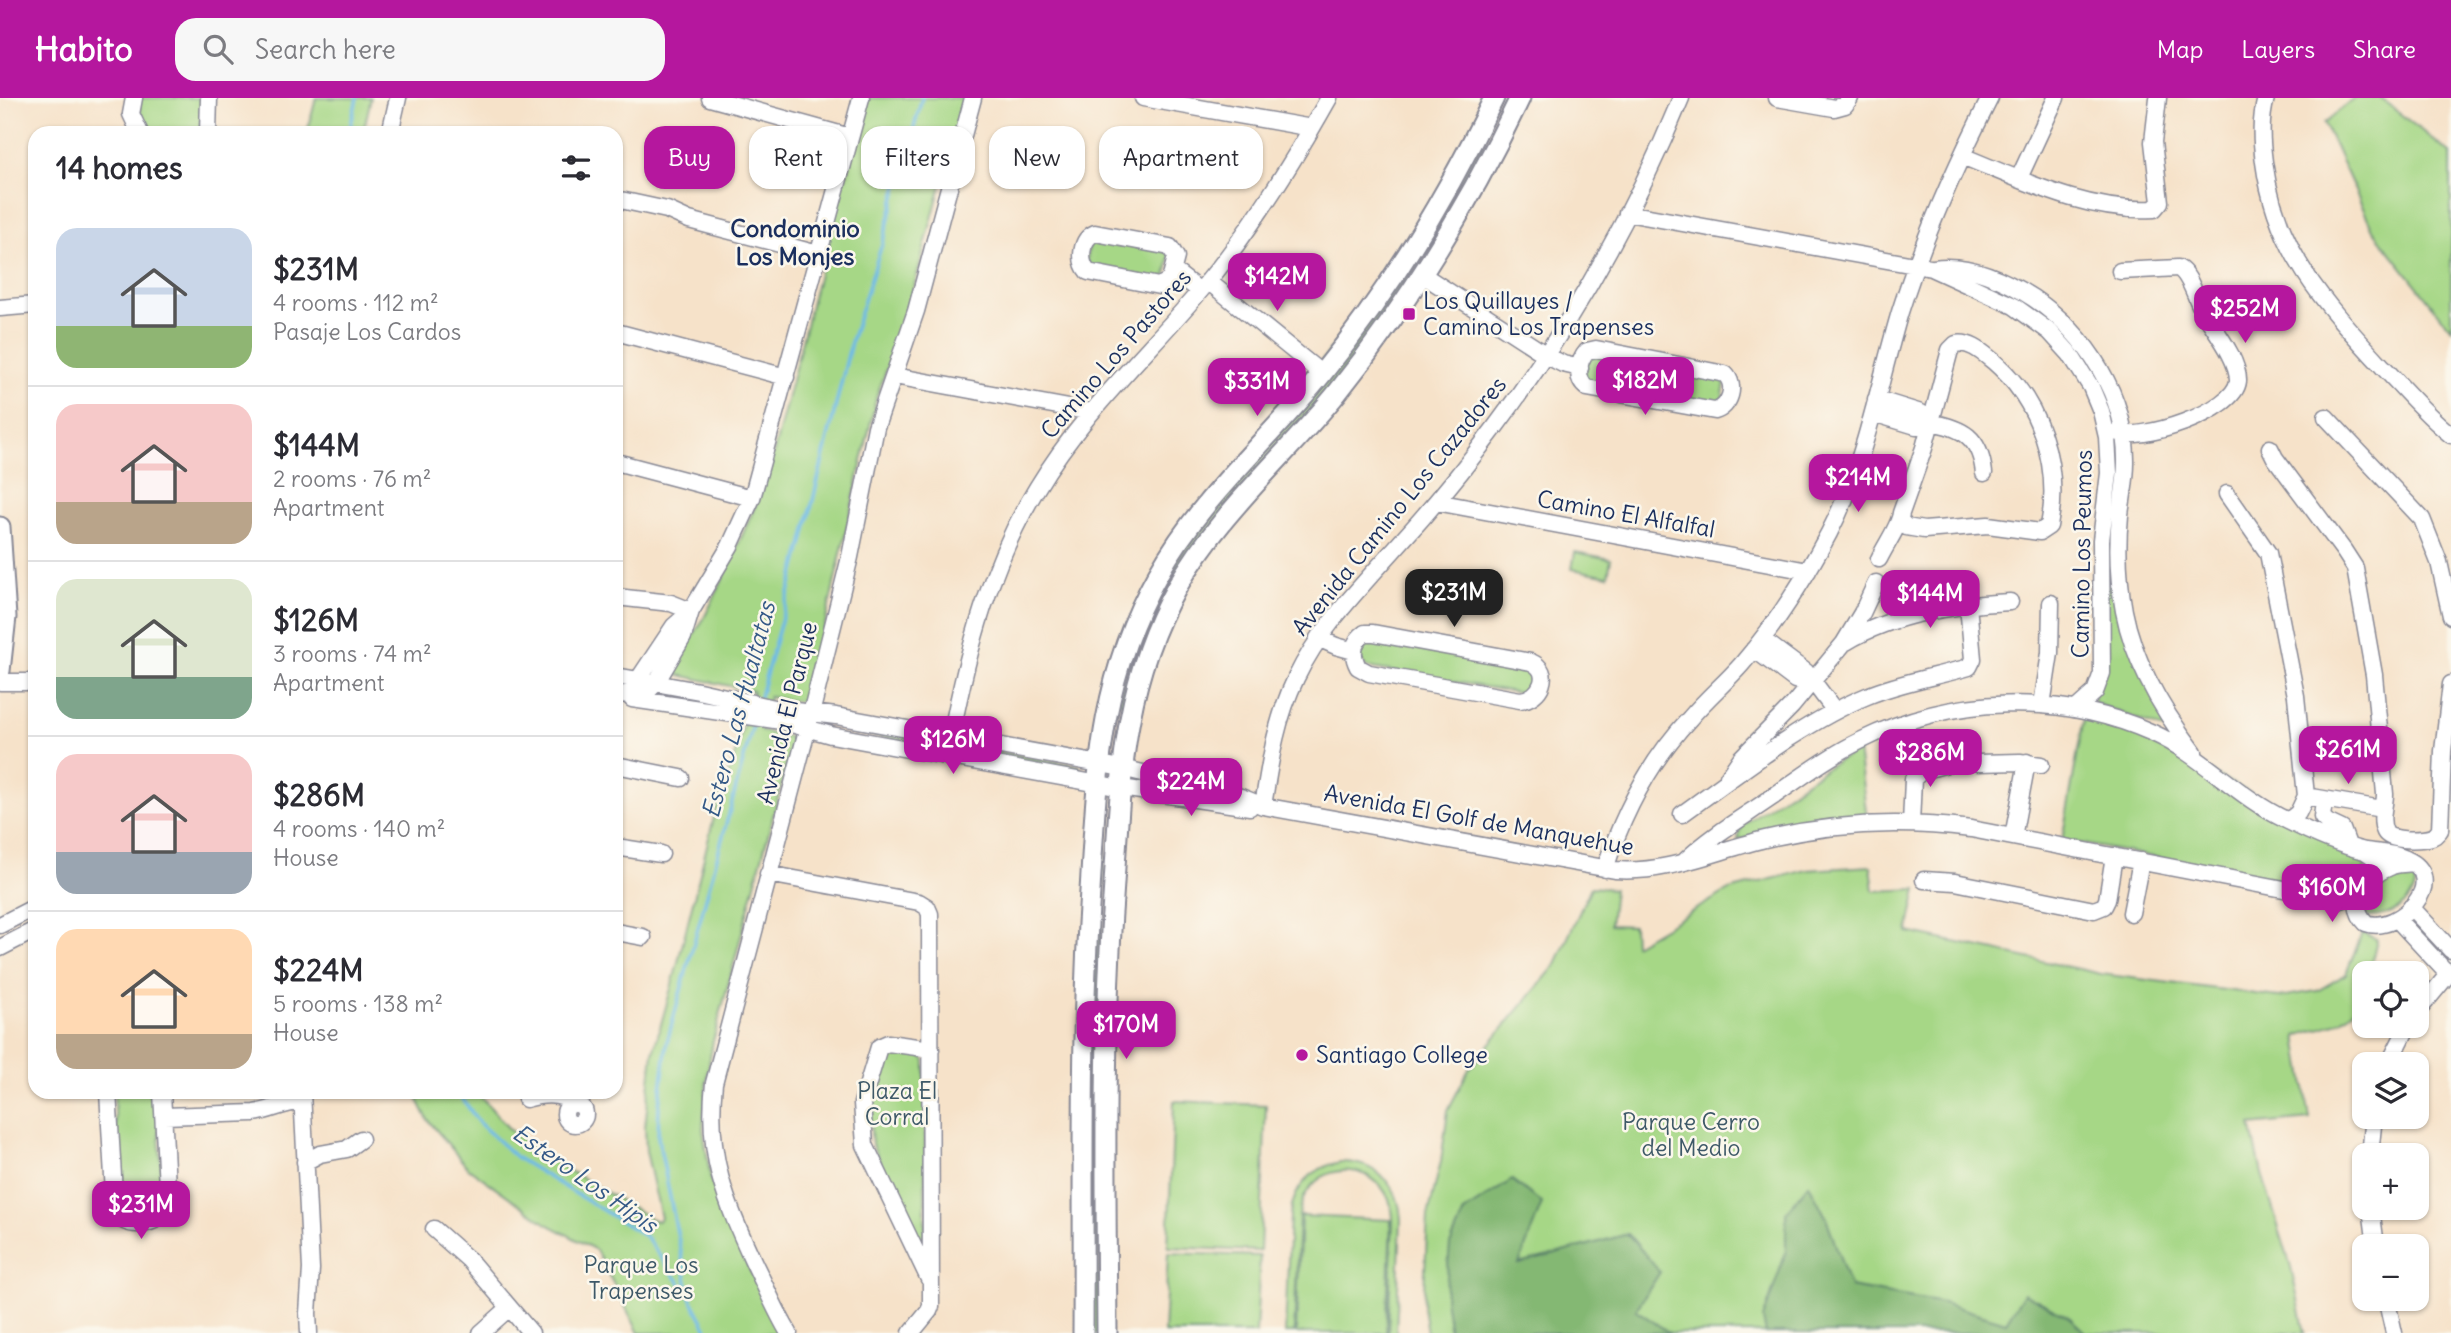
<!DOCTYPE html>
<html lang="en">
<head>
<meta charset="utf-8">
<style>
  body { margin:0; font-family:Delius,sans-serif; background:#f7f7f7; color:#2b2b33; height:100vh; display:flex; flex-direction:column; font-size:26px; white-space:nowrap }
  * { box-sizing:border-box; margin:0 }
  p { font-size:23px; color:#7c7c81 }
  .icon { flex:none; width:38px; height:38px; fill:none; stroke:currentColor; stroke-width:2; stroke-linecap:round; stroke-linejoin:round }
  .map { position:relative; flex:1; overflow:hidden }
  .drawer { position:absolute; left:28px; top:28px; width:595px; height:973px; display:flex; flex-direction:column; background:#fff; border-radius:21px; box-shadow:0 2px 5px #0004 }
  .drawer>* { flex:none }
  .top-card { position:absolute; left:644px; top:28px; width:665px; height:63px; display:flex; gap:14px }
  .fabs { position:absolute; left:2352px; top:863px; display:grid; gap:14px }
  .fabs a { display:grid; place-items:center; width:77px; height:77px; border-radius:14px; background:#fff; box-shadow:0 2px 5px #0004; font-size:35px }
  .price { position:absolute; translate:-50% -60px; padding:0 16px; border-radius:14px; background:#b5179e; color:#fff; font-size:23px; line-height:46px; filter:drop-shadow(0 2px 4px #0008) }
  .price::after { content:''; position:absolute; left:50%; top:42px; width:21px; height:16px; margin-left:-10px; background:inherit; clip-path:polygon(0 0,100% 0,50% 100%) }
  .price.selected { background:#222; color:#fff }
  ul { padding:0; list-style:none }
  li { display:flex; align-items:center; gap:21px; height:175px; padding:0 28px }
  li+li { border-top:2px solid #e1e1e2 }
  li span { display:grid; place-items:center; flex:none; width:196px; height:140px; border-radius:21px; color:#555 }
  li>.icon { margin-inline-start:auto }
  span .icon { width:84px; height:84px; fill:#fffc; stroke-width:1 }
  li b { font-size:30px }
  h2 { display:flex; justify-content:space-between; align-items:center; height:84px; padding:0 28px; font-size:30px }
  .tag { padding:0 24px; border-radius:21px; background:#fff; box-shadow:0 2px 5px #0004; font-size:24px; line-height:63px }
  .tag.selected { background:#b5179e; color:#fff }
  header { display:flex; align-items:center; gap:42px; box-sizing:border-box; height:98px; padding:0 35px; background:#b5179e; color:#fff }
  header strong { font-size:33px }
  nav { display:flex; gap:38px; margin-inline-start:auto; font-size:24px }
  .search { width:490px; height:63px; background:#f7f7f7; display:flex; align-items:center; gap:18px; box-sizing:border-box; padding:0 24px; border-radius:21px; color:#7c7c81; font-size:26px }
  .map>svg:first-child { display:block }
  .green { fill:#a6d786; stroke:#608372; stroke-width:2 }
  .forest { fill:#84b873; stroke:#507468; stroke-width:2 }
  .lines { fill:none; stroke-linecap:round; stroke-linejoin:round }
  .stream { stroke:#6dbae7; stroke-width:3.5 }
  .minor-casing { stroke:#888894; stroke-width:19 }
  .major-casing { stroke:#888894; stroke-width:23 }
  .minor { stroke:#fff; stroke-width:16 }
  .major { stroke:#fff; stroke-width:19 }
  .poi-dot { fill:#b5179e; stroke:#fbf7ec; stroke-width:2.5 }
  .labels { text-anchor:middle; stroke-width:5; stroke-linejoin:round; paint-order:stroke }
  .poi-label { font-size:23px; fill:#1b2f5e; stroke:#fbf7ec; text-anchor:start }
  .street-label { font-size:23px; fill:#1b2f5e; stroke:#fbf7ec }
  .park-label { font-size:23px; fill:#3e5968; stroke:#fbf7ec }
  .neighbourhood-label { font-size:24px; font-weight:bold; fill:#1b2f5e; stroke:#fbf7ec }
  .water-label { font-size:24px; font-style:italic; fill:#345987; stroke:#fbf7ec }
</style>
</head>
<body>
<header>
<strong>Habito</strong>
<div class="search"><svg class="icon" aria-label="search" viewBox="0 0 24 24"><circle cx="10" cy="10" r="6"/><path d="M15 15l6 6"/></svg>Search here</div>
<nav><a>Map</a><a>Layers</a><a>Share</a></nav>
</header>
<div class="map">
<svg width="2451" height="1235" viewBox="0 0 2451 1235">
  <rect width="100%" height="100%" fill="#fbf7ec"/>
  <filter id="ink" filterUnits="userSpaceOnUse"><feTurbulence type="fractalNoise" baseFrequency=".0143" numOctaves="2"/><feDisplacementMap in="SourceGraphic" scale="14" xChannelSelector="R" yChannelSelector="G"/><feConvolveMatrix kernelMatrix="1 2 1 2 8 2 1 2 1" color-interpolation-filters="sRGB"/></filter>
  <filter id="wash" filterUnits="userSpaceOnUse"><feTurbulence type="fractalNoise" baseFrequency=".00686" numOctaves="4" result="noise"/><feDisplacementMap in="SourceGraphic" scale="28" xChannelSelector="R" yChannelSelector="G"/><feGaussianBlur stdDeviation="1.57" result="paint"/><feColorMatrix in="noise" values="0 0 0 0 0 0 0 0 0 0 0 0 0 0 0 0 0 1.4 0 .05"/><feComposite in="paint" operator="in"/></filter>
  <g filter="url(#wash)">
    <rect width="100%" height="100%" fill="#f6e2c9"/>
    <path class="green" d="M139,0h63l-2,35h-54l-6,-7z
      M316,0h55l-8,35h-56z
      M866,0h98l-58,219 -29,78 -69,304 -8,3 -31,-5 -8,34 33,7 -82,307 -5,32 -4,52 8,52 24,58 45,94h-141l-43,-83 -49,-26 -80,-57 -39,-47 -14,-28h63l33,38 38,28 104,61 5,2 4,-3 -15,-67 -1,-24 8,-74 22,-79 43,-173 15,-40 20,-70 -79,-17 -1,-7 30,-47 16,-32 48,-109 81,-320z
      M2355,0h25l71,56v175l-78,-99 -49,-107z
      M1482,44l3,1 -1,3 -27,51 -7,18 -70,108 -59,77 -91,101 -106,202 -6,-1c12,-49 32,-93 55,-137z
      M1096,141l72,13 2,4 -4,22 -6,3 -68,-14 -5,-5 2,-20z
      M1593,257l129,23 3,4 -3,20 -9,3 -125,-24 -3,-7 2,-15z
      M2122,369l-8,109 60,157 -80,-30 20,-235z
      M1575,454l36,7 -3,17 -36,-7z
      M1369,541l160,28 9,11 -12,16 -160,-27 -7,-9 1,-11z
      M2084,619l59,18 229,124 -25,34 -285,-53z
      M856,629l224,39 -1,9 -224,-43z
      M1858,652l9,68 -129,22 4,-15 87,-59z
      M1104,697h3l-10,269 1,269h-7l-1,-267z
      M1871,768l3,25 43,-2 -9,43 193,42 178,23 38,-6 29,-17 16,-41 15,6 -8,34h-5c0,48 -29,50 -67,63l13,83 -59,6 11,49 29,93 14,66h-878l-4,-25 5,-92 13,-55 7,-51 21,-41 86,-103 36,-79 23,2 -4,36 23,1 1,19 95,-55 78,-20z
      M2401,768l13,7c8,27 -23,45 -47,44l-7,-17 6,-10z
      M889,950l30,5 6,8v190h-3l-50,-106 -3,-43 12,-49z
      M114,994h42l8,112 -11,11 -27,1 -6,-6z
      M1174,1003l92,4 -6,146 -92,-4z
      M1340,1064c35,-1 60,23 61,58l-5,113h-8l5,-113c-2,-63 -87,-67 -94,-4l-5,117h-9l5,-118c4,-28 21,-47 50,-53z
      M1301,1118l90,4 -5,113h-90z
      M1168,1155l92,3 -4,77h-92z"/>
    <path class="forest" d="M1512,1082l30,23 -23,61 109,-30 32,38 -24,38 34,23h-220l-5,-35 5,-53 14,-33z
      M1809,1086l17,33 24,70 93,16 63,19 18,-29 45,24 17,16h-320l-3,-14 23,-67v-40z"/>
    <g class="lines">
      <path class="stream" d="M349,35l8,-35
        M759,602l44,-158 49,-204 31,-97 39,-143
        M458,994l21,31 38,35 128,78 44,59
        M709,1235l-19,-36 -32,-160 1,-31 8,-64 87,-321"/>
    </g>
  </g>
  <g filter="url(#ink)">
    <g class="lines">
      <defs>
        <path id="minor" d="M134,0l-3,16 9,19
          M710,0l140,39
          M1143,0l169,30
          M1777,0l57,10 11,-3 5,-7
          M2266,0c-6,22 -5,42 -2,64 12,90 60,141 119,205 22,23 43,48 68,68
          M208,35l1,-35
          M390,35l8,-35
          M1962,58c60,24 126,57 192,53l6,-7 -7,-60 5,-44
          M2019,80l37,-80
          M616,101l51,11 22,10 129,34
          M1627,115l304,55 83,38 36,26 20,22 21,33 10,24 6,26 2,36 -8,67 1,133 -7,19 -19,17
          M1095,135l75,14 6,10 -6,23 -11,6 -71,-14c-10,-12 -7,-33 7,-39z
          M1934,170c34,-5 71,12 99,30 54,36 94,99 93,165 0,17 -4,35 -6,52 -3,32 -2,64 4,96 10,52 38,99 70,141
          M1173,172l27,21
          M1423,177l128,83 12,6 17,4
          M1208,183l114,93
          M0,210l35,-3
          M616,234l170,45
          M1596,251l129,25c12,11 5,33 -10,37l-128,-23c-12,-8 -9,-27 0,-37z
          M894,278l197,36
          M1876,301l45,14 9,9
          M1873,315l43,13h7l7,-4c33,6 50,15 54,51
          M2326,319l96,102 17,43 12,54
          M2116,334c22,11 119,-20 122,-51 1,-22 -25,-53 -36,-72 -7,-12 -12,-35 -24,-41l-58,3
          M2270,350l5,10 69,93 11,17 19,107 11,119c0,12 -6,25 0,38 5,10 38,8 47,5 5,-2 5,-4 8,-7l3,-79 8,-67
          M616,364l136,36
          M2227,396l41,59 28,143 10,100 -8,17 -10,8
          M1436,404l372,69
          M1879,461c6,-13 21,-34 22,-46l23,-65 26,-98 6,-6c14,-3 27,9 37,17 47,40 68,105 56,165l-9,6 -52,-7 -64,5 -18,-3 -5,-6
          M616,499l55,6 20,8
          M1365,535h8l158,29c22,9 10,37 -11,38l-151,-27 -11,-6c-7,-13 -5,-26 7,-34z
          M1318,540l18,8 18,5
          M1762,541l44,33 29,39
          M1846,544c49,-29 108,-37 164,-40
          M1754,551l41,31 7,2 10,-2
          M616,578l83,15 80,18 57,7 286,52 119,29 22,9 352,64c52,4 100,-19 150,-31 68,-16 137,-19 206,-10l370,71c12,-3 25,-23 35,-33l-2,-10 -9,-6
          M638,582l36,-54 17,-15
          M0,584h35
          M616,597l31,-3 9,-9 27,-46 8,-26 39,-65 22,-48 109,-400
          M632,601l149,22 50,14 290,53 129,19
          M2042,607l8,-52 1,-50
          M951,639c17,-88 39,-172 86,-249 46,-77 112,-136 169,-204 47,-57 87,-122 123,-186
          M1978,665l42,-1 21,3
          M616,667l65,13
          M1728,679l13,-19 51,-52 52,-63 18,-30 14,-30
          M2306,698l76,13
          M2324,703l-2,16 5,5 15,7 6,16
          M1263,708c7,-44 13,-87 33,-128 25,-52 65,-91 103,-134 33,-36 65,-75 94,-114 77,-102 140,-215 188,-332
          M1682,716c56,-40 122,-92 185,-118 33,-14 68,-19 102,-29l4,-8 -5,-54
          M1911,726l2,-45 9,-8 25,-7
          M2013,739l14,-75
          M616,749l45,7
          M1686,762c25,-24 56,-42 85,-62 29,-20 58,-42 89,-57 92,-46 200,-49 293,-8 49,22 84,64 133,87 24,12 52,25 79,31 13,2 29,2 41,8 45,19 -6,76 -40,64 -21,-21 1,-47 24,-56 8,-4 14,-2 22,-4
          M1605,771c18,-56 45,-108 85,-151 16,-19 35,-35 51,-53 35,-40 63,-85 88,-132 36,-69 49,-147 71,-221 23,-73 55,-145 90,-214
          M768,776l151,28 8,5 3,7 1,392 -2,5 -18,22
          M1924,782l31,2 139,28 10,-4 3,-6 7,-44
          M2411,809l40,43
          M2131,815l10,-52
          M2397,821l51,55
          M0,827l35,-18
          M616,834l27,5
          M0,850l35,-18
          M2417,914l34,-41
          M2389,966l19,-38
          M108,994l7,118c7,22 46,16 53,-4l-6,-114
          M302,994l9,177 -3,44 1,20
          M526,1001c17,-5 35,-7 49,5
          M565 1016a10 10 0 1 1 20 0a10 10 0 1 1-20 0Z
          M164,1018l90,-3c17,-2 30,-11 48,-11
          M2370,1057l4,-39
          M305,1064l15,-8 27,-5 14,-10
          M2371,1110l5,38
          M434,1131l35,31 62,73
          M929,1181l-64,-134 -3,-42 17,-56 9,-4 43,6
          M2386,1200l8,35
          M481,1235l28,-25
          M789,1235c-13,-21 -23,-46 -34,-68 -30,-65 -49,-109 -41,-182l91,-345 45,-181 26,-130 40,-116 57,-213"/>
        <path id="major" d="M0,429l6,90 -6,54
          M1083,1235c1,-148 -3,-295 7,-442 7,-116 9,-212 68,-317 42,-76 109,-132 163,-199 69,-85 126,-179 173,-277
          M1107,1235c-1,-150 -4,-300 7,-450 7,-107 9,-200 63,-296 42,-74 107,-129 160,-194 73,-91 133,-190 183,-295"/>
      </defs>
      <use href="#minor" class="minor-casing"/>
      <use href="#major" class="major-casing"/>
      <use href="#minor" class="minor"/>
      <use href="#major" class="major"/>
    </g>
  </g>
  <g class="poi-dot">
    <rect x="1402" y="209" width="14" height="14" rx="3.5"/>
    <circle cx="1302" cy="957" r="7"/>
  </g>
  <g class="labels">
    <g class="poi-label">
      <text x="1423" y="211">Los Quillayes /<tspan x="1423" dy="26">Camino Los Trapenses</tspan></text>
      <text x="1316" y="965">Santiago College</text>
    </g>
    <g class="street-label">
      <text transform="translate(1116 256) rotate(-49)" y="8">Camino Los Pastores</text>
      <text transform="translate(1399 408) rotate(-51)" y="8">Avenida Camino Los Cazadores</text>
      <text transform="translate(1626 416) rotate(10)" y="8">Camino El Alfalfal</text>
      <text transform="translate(2082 456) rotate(-89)" y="8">Camino Los Peumos</text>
      <text transform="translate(787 615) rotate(-76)" y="8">Avenida El Parque</text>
      <text transform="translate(1479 722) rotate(10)" y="8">Avenida El Golf de Manquehue</text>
    </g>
    <g class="park-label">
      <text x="897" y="1001">Plaza El<tspan x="897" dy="26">Corral</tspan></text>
      <text x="1691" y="1032">Parque Cerro<tspan x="1691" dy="26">del Medio</tspan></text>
      <text x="641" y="1175">Parque Los<tspan x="641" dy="26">Trapenses</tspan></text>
    </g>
    <g class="neighbourhood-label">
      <text x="795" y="139">Condominio<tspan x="795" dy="28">Los Monjes</tspan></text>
    </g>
    <g class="water-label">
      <text transform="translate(739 612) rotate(-75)" y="8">Estero Las Hualtatas</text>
      <text transform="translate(585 1081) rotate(35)" y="8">Estero Los Hipis</text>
    </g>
  </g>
</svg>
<div class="fabs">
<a><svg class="icon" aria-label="locate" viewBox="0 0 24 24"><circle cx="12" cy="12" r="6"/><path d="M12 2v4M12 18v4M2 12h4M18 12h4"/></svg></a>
<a><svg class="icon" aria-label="layers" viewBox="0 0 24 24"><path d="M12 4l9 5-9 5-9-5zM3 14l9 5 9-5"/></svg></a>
<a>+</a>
<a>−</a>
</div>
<b class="price" style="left:1277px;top:215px">$142M</b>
<b class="price" style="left:2245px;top:247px">$252M</b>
<b class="price" style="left:1645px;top:319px">$182M</b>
<b class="price" style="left:1257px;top:320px">$331M</b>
<b class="price" style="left:1858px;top:416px">$214M</b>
<b class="price selected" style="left:1454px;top:531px">$231M</b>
<b class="price" style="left:1930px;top:532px">$144M</b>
<b class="price" style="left:953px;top:678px">$126M</b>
<b class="price" style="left:2348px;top:688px">$261M</b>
<b class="price" style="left:1930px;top:691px">$286M</b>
<b class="price" style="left:1191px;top:720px">$224M</b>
<b class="price" style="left:2332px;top:826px">$160M</b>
<b class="price" style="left:1126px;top:963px">$170M</b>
<b class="price" style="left:141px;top:1143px">$231M</b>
<div class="top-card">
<a class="tag selected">Buy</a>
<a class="tag">Rent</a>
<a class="tag">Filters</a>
<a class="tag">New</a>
<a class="tag">Apartment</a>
</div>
<section class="drawer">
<h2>14 homes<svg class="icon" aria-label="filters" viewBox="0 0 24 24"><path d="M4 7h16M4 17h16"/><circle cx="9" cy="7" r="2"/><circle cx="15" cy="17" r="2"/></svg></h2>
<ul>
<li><span style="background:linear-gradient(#c9d6e8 70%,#8fb573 0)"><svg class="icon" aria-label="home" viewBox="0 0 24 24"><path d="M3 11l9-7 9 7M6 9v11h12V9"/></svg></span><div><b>$231M</b><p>4 rooms · 112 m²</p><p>Pasaje Los Cardos</p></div></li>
<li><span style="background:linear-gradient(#f6c9c9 70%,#b9a48a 0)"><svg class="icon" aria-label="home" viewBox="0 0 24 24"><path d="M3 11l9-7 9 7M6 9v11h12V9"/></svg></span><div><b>$144M</b><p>2 rooms · 76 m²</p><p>Apartment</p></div></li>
<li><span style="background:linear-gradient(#dfe7d0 70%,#7fa58c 0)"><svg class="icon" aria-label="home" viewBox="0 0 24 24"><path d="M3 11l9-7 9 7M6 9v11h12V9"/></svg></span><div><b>$126M</b><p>3 rooms · 74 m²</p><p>Apartment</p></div></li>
<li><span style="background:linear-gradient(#f6c9c9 70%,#9aa5b1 0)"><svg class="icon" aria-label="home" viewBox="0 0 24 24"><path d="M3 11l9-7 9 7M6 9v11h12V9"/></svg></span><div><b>$286M</b><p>4 rooms · 140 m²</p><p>House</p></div></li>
<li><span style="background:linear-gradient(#ffd9b3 75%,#b9a48a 0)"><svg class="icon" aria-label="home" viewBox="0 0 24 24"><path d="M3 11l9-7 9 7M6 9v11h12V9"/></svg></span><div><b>$224M</b><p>5 rooms · 138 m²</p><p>House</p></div></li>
</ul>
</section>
</div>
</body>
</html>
